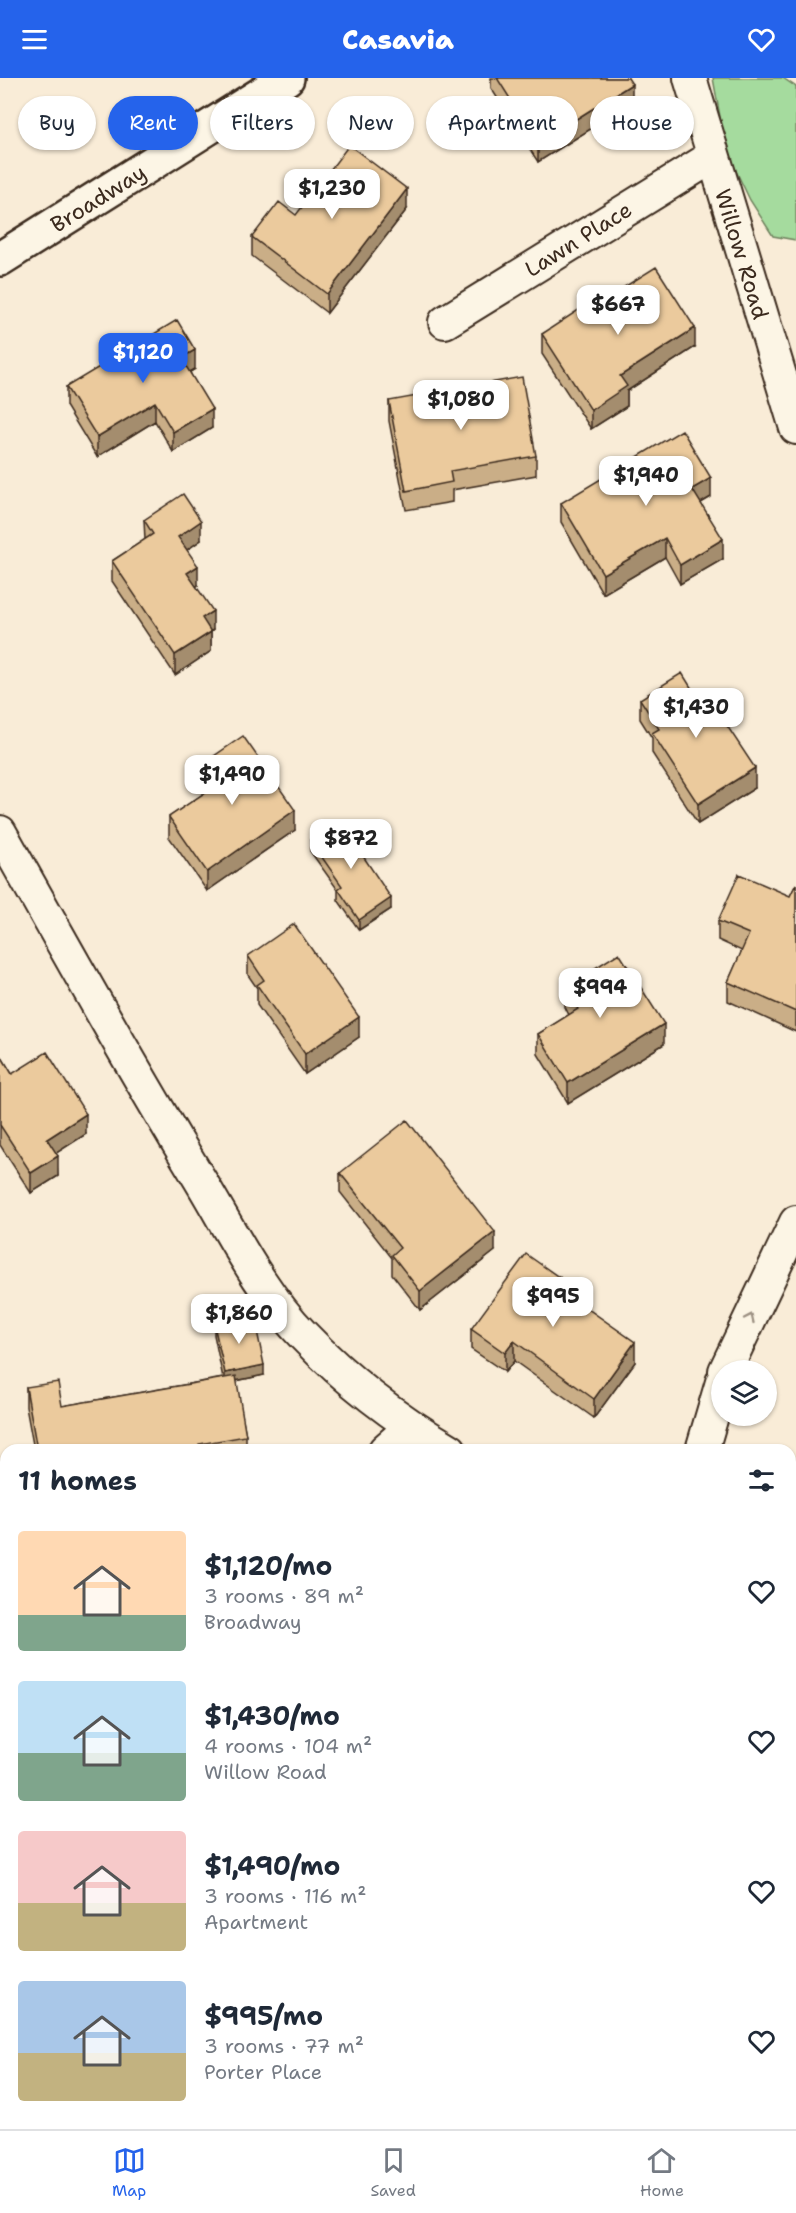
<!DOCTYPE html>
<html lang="en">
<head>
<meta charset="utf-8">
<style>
  body { margin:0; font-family:"Shantell Sans",sans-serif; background:#f2f2f3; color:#1f2937; height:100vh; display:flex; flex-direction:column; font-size:22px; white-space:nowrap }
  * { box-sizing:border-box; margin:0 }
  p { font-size:20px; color:#747a83 }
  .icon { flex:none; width:33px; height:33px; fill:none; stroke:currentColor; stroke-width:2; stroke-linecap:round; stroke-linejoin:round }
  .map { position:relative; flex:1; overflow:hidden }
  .side { position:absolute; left:0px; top:1366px; width:796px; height:686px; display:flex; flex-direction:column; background:#fff; border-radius:18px 18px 0 0; box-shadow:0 2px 4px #0004 }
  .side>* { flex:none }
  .hud { position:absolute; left:18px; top:18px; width:760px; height:54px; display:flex; gap:12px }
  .controls { position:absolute; left:711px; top:1282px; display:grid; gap:12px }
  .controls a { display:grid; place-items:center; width:66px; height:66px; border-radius:50%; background:#fff; box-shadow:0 2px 4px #0004; font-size:30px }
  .price { position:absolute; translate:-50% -51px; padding:0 14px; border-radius:12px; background:#fff; color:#222; font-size:20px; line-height:39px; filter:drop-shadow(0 2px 3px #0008) }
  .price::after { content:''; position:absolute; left:50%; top:36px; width:18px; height:14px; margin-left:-9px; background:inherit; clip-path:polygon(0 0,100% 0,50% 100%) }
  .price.selected { background:#2563eb; color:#fff }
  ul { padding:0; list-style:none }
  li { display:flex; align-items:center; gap:18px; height:150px; padding:0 18px }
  li span { display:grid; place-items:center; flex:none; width:168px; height:120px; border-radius:6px; color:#555 }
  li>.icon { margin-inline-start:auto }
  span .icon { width:72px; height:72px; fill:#fffc; stroke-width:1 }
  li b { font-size:26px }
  h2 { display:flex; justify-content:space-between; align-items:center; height:72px; padding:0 18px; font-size:26px }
  .pill { padding:0 21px; border-radius:27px; background:#fff; box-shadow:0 2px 4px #0004; font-size:21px; line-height:54px }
  .pill.selected { background:#2563eb; color:#fff }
  header { display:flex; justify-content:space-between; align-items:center; height:78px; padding:0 18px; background:#2563eb; color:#fff; font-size:27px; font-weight:800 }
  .menu { display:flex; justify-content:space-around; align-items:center; height:84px; border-top:2px solid #e0e1e3; background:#fff; font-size:16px; color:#747a83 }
  .menu a { display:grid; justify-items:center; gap:3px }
  .menu .selected { color:#2563eb }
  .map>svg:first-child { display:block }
  .green { fill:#a5db9e; stroke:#70825e; stroke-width:1.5 }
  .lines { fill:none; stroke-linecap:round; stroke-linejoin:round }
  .minor-casing { stroke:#3b2a1e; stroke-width:36 }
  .secondary-casing { stroke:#3b2a1e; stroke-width:38 }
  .minor { stroke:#fcf5e5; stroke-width:32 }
  .secondary { stroke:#fcf5e5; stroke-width:33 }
  .wall { fill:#caae87; stroke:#3b2a1e; stroke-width:1.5 }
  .shaded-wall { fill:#a48d6e; stroke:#3b2a1e; stroke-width:1.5 }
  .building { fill:#ebca9d; stroke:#3b2a1e; stroke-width:1.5 }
  .oneway { stroke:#9c9082 }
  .labels { text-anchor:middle; stroke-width:4.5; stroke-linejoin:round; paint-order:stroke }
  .street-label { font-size:22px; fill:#3b2a1e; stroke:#fcf5e5 }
</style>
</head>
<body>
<header><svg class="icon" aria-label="menu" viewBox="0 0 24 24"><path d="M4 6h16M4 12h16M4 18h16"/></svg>Casavia<svg class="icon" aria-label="heart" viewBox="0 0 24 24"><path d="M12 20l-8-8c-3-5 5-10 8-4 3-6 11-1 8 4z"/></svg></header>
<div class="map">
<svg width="796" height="2051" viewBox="0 0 796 2051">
  <rect width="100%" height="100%" fill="#f9ecd7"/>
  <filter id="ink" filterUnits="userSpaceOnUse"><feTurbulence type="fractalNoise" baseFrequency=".0167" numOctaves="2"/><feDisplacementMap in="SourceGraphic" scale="12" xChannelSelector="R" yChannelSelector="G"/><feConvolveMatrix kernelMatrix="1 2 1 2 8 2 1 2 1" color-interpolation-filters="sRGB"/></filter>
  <g filter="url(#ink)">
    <path class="green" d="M713,0h70l13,9v153l-23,-4 -23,-36 -24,-50z"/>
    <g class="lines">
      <defs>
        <path id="minor" d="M690,0l106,350
          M445,244l267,-165
          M0,754c65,116 130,232 199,346 32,53 61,113 105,158 43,45 93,83 146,114
          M725,1293l71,-149
          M385,1372l26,-23
          M702,1372l20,-68
          M790,1553l6,3
          M0,1643l6,-4
          M384,2046l3,5
          M728,2051l1,-5"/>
        <path id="secondary" d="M0,181l287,-181"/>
      </defs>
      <use href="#minor" class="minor-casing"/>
      <use href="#secondary" class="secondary-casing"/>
      <use href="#minor" class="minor"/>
      <use href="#secondary" class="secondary"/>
    </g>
    <path class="wall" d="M491,0h137l4,25 -94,59 -47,-74z
      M407,131l-80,104 -75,-57v-19l44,-22z
      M583,235l112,34 -68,44v15l-36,23 -49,-75v-20z
      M195,291l-5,3 22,56 -39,24 -18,-31 -58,36 -31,-51v-19z
      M389,323l147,55v19l-84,15v12l-46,8 -17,-89z
      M711,419l-10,6 22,56 -43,25 -15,-27 -62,37 -42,-72v-19z
      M144,442l57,20 -14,10 11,35 -2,2 17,43 -2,2v19l-36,24 -63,-94v-20l33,-21z
      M640,621l115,89 -57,36 -46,-71v-15l-12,-19z
      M204,685l91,67 -88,61 -38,-54v-20l40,-27 -5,-8z
      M310,762l81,69 -32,21 -21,-30v-10l-28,-39z
      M796,806v148l-68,-31v-19l14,-31 -24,-11v-19l72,-25z
      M248,878l111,81 -54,37 -48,-69v-17l-9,-13z
      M565,909l99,57 -96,59 -30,-49v-20l31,-19 -4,-8z
      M0,976l12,20 74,60 -30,19 2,23 -27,17 -31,-48z
      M340,1095l155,78 -75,59 -28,-36v-16l-52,-66z
      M560,1211l75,73 -41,56 -80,-57 -9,11 -34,-23v-20z
      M214,1247l50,50 -28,6 10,55v14h-212l-8,-43v-20l36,19 161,-28 -9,-43z
      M796,1409v48l-6,-4v-34z
      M213,2046h80v5h-80z"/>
    <path class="shaded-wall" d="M632,6v19l-94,59v-19z
      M407,111v20l-80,104v-19z
      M695,250v19l-68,44v15l-36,23v-19l29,-34z
      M195,272v19l-14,8v-19z
      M155,324v19l-58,36v-20z
      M212,331v19l-39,24v-20z
      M711,400v19l-19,11v-19z
      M201,443v19l-23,16v-19z
      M665,460v19l-62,37v-20z
      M723,461v20l-43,25v-19z
      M198,488v19l-11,8v-20z
      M213,533v19l-11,7v-19z
      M211,554v19l-36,24v-20z
      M755,690v20l-57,36v-20z
      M295,732v20l-88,61v-19z
      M391,820v11l-32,21v-10z
      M359,939v20l-54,37v-20z
      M664,946v20l-96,59v-20z
      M86,1036v20l-39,25v-20z
      M58,1078v20l-27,17v-20z
      M495,1154v19l-75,59v-19z
      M560,1200v19l-6,-12z
      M514,1263v20l-9,11v-19z
      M635,1264v20l-41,56v-19z
      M264,1287v10l-39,8v-10z
      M6,1490v20l-6,4v-20z
      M6,1749v19l-6,4v-19z
      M283,2046h10v5h-10z"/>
    <path class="building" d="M497,0h131l4,6 -94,59z
      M349,67l58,44 -80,105 -75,-57 27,-35 17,13z
      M656,189l39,61 -75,48 7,10 -36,24 -49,-76 38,-25 3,4z
      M177,242l18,30 -14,8 31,51 -39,23 -18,-30 -58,35 -31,-50z
      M522,299l14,79 -86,15 2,11 -46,9 -17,-90z
      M682,352l29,48 -19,11 31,50 -43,26 -15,-27 -62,36 -42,-71z
      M183,416l18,27 -23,16 20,29 -11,7 26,38 -11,7 9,14 -36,23 -63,-94 41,-27 -9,-14z
      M682,595l18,29 8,-5 47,71 -57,36 -46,-71 7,-4 -19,-30z
      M243,658l52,74 -88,62 -38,-55 50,-34 -15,-20z
      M339,742l52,78 -32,22 -21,-31 4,-3 -32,-46z
      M739,796l51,22 6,-12v128l-68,-30 21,-48 -31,-13z
      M294,846l65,93 -54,37 -48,-69 7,-5 -16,-24z
      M619,875l45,71 -96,59 -30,-49 40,-25 -13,-22z
      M47,974l39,62 -39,25 11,17 -27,17 -31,-48v-71l12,20z
      M407,1042l88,112 -75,59 -28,-36 8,-7 -60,-75z
      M526,1176l34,24 -6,7 81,57 -41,57 -80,-58 -9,12 -34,-24z
      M254,1238l10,49 -39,8 -11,-48z
      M236,1298l10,60 -47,8 1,6h-163l-11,-63 32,-5 4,24z
      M796,1409v28l-6,-3v-15z
      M0,1451l6,9v30l-6,4z
      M6,1697v52l-6,4v-52z
      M0,1960l6,9v77h79l4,5h-89z
      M191,2046l4,5h-11z
      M219,2046h66l3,5h-66z
      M492,2046h58l3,5h-57z"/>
    <defs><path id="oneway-chevron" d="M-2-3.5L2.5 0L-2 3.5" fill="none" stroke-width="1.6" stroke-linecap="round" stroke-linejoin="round" transform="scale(1.5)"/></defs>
    <use class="oneway" href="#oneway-chevron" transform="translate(750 1240) rotate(-65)"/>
  </g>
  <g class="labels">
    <g class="street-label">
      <text transform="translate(98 120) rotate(-32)" y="8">Broadway</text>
      <text transform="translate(578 161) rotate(-32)" y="8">Lawn Place</text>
      <text transform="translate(742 176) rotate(73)" y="8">Willow Road</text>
    </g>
  </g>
</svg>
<div class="controls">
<a><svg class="icon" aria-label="layers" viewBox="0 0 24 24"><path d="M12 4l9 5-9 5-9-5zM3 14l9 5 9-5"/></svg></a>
</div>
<b class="price" style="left:332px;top:142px">$1,230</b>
<b class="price" style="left:618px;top:258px">$667</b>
<b class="price selected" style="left:143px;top:306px">$1,120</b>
<b class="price" style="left:461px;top:353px">$1,080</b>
<b class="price" style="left:646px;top:429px">$1,940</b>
<b class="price" style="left:696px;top:661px">$1,430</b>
<b class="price" style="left:232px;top:728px">$1,490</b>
<b class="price" style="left:351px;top:792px">$872</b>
<b class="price" style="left:600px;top:941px">$994</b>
<b class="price" style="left:553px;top:1250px">$995</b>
<b class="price" style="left:239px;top:1267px">$1,860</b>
<div class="hud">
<a class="pill">Buy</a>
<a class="pill selected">Rent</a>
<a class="pill">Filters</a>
<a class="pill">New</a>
<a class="pill">Apartment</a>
<a class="pill">House</a>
</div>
<section class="side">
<h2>11 homes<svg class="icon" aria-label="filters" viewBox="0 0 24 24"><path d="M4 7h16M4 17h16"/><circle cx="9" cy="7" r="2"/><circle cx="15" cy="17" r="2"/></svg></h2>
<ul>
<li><span style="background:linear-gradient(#ffd9b3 70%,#7fa58c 0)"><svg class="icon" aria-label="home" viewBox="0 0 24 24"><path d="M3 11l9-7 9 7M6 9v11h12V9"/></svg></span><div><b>$1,120/mo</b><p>3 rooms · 89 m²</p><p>Broadway</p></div><svg class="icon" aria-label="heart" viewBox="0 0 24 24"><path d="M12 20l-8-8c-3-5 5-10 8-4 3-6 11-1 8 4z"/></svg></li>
<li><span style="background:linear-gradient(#bfe0f5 60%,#7fa58c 0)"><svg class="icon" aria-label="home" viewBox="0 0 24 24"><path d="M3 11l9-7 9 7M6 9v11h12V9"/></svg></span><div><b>$1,430/mo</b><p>4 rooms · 104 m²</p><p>Willow Road</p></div><svg class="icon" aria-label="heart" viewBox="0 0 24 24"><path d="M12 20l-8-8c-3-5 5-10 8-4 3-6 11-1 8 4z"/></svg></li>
<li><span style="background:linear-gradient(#f6c9c9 60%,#c2b280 0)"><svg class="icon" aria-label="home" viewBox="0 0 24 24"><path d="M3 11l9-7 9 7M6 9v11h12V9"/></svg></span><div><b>$1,490/mo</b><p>3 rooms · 116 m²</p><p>Apartment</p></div><svg class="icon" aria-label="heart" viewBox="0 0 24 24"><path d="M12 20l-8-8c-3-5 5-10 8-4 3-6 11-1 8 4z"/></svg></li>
<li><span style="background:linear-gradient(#a9c7e8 60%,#c2b280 0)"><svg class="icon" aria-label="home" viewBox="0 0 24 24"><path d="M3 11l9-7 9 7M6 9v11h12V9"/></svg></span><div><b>$995/mo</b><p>3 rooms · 77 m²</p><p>Porter Place</p></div><svg class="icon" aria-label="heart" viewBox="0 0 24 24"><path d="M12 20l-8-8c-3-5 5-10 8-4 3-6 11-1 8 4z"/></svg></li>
</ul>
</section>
</div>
<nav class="menu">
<a class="selected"><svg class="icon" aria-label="map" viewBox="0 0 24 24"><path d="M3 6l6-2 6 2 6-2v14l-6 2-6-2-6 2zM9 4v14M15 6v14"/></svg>Map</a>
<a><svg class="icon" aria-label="saved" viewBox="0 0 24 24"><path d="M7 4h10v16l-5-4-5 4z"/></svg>Saved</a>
<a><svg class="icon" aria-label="home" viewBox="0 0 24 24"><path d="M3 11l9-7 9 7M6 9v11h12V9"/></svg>Home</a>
</nav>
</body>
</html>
